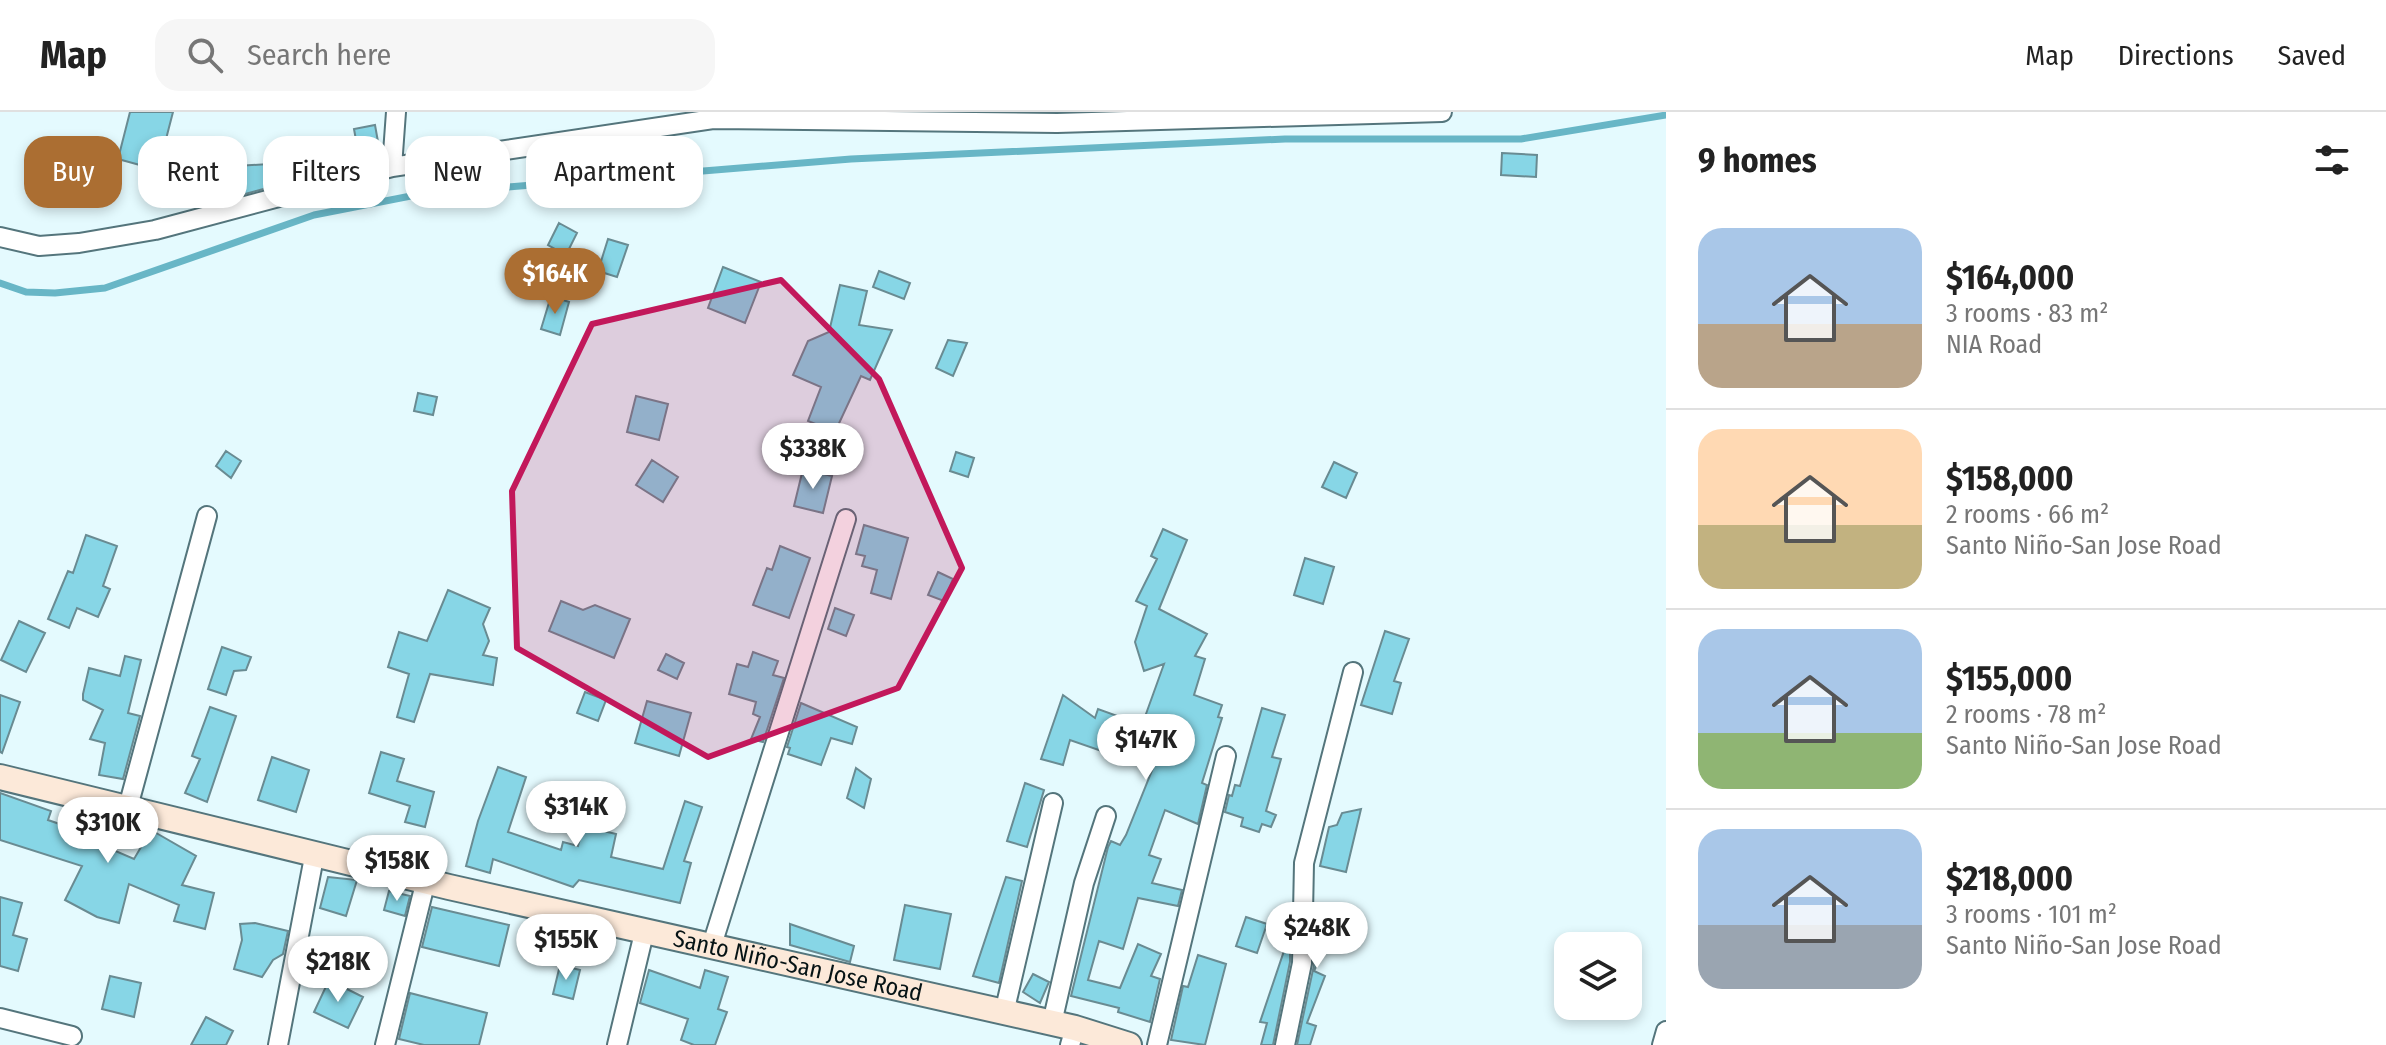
<!DOCTYPE html>
<html lang="en">
<head>
<meta charset="utf-8">
<style>
  body { margin:0; font-family:"Fira Sans Condensed",sans-serif; background:#f6f6f6; color:#222; height:100vh; display:flex; flex-direction:column; font-size:30px; white-space:nowrap }
  * { box-sizing:border-box; margin:0 }
  p { font-size:26px; color:#767676 }
  .icon { flex:none; width:44px; height:44px; fill:none; stroke:currentColor; stroke-width:2; stroke-linecap:round; stroke-linejoin:round }
  .map { position:relative; flex:1; overflow:hidden }
  .drawer { display:flex; flex-direction:column; background:#fff; width:720px }
  .drawer>* { flex:none }
  .banner { position:absolute; left:24px; top:24px; width:760px; height:72px; display:flex; gap:16px }
  .fabs { position:absolute; left:1554px; top:820px; display:grid; gap:16px }
  .fabs a { display:grid; place-items:center; width:88px; height:88px; border-radius:16px; background:#fff; box-shadow:0 4px 12px #0003; font-size:40px }
  .price { position:absolute; translate:-50% -68px; padding:0 18px; border-radius:28px; background:#fff; color:#222; font-size:26px; line-height:52px; filter:drop-shadow(0 2px 4px #0008) }
  .price::after { content:''; position:absolute; left:50%; top:48px; width:24px; height:18px; margin-left:-12px; background:inherit; clip-path:polygon(0 0,100% 0,50% 100%) }
  .price.on { background:#ab6e32; color:#fff }
  ul { padding:0; list-style:none }
  li { display:flex; align-items:center; gap:24px; height:200px; padding:0 32px }
  li+li { border-top:2px solid #e0e0e0 }
  li span { display:grid; place-items:center; flex:none; width:224px; height:160px; border-radius:24px; color:#555 }
  li>.icon { margin-inline-start:auto }
  span .icon { width:96px; height:96px; fill:#fffc; stroke-width:1 }
  li b { font-size:34px }
  h2 { display:flex; justify-content:space-between; align-items:center; height:96px; padding:0 32px; font-size:34px }
  .tag { padding:0 28px; border-radius:24px; background:#fff; box-shadow:0 4px 12px #0003; font-size:28px; line-height:72px }
  .tag.on { background:#ab6e32; color:#fff }
  header { display:flex; align-items:center; gap:48px; box-sizing:border-box; height:112px; padding:0 40px; background:#fff; border-bottom:2px solid #e0e0e0 }
  header strong { font-size:38px }
  nav { display:flex; gap:44px; margin-inline-start:auto; font-size:28px }
  .search { width:560px; height:72px; background:#f6f6f6; display:flex; align-items:center; gap:20px; box-sizing:border-box; padding:0 28px; border-radius:24px; color:#767676; font-size:30px }
  main { display:flex; flex:1; min-height:0 }
  .map>svg:first-child { display:block }
  .lines { fill:none; stroke-linecap:round; stroke-linejoin:round }
  .stream { stroke:#68b6c6; stroke-width:7 }
  .building { fill:#87d6e6; stroke:#698b92; stroke-width:2 }
  .street-casing { stroke:#54757c; stroke-width:22 }
  .secondary-casing { stroke:#54757c; stroke-width:28 }
  .street { stroke:#fff; stroke-width:18 }
  .secondary { stroke:#fce9d9; stroke-width:24 }
  .marked { fill:#c2185b; fill-opacity:0.2; stroke:#c2185b; stroke-width:6; stroke-linejoin:round }
  .labels { text-anchor:middle; stroke-width:6; stroke-linejoin:round; paint-order:stroke }
  .street-label { font-size:24px; fill:#061315; stroke:#e4fafe }
</style>
</head>
<body>
<header>
<strong>Map</strong>
<div class="search"><svg class="icon" aria-label="search" viewBox="0 0 24 24"><circle cx="10" cy="10" r="6"/><path d="M15 15l6 6"/></svg>Search here</div>
<nav><a>Map</a><a>Directions</a><a>Saved</a></nav>
</header>
<main>
<div class="map">
<svg width="1666" height="933" viewBox="0 0 1666 933">
  <rect width="100%" height="100%" fill="#e4fafe"/>
  <g class="lines">
    <path class="stream" d="M0,171l26,9 29,1 50,-5 209,-73 107,-21 430,-35 434,-20h236l145,-24"/>
  </g>
  <path class="building" d="M130,0h43l-15,58 -40,-11z
    M375,13l5,28 -21,4 -5,-28z
    M314,33l4,17 -26,5 -4,-18z
    M1502,41l35,2 -1,22 -35,-2z
    M269,52l2,23 -52,14 1,-34z
    M559,111l18,10 -11,22 -18,-10z
    M608,127l20,6 -11,32 -19,-6z
    M723,155l38,15 -16,41 -37,-15z
    M879,159l31,12 -6,16 -31,-12z
    M840,173l27,6 -8,34 33,5 -22,50 -9,-4 -26,56 -27,-11 13,-34 -28,-12 15,-34 21,-9z
    M551,184l18,6 -9,33 -19,-6z
    M948,228l19,3 -14,33 -17,-8z
    M418,281l19,4 -4,18 -19,-4z
    M636,284l32,8 -9,36 -32,-8z
    M226,339l15,10 -10,17 -15,-12z
    M956,340l18,6 -6,19 -18,-6z
    M652,348l26,17 -15,25 -27,-17z
    M1334,350l23,11 -11,25 -24,-11z
    M803,357l29,7 -9,37 -29,-7z
    M864,413l44,13 -17,61 -20,-6 6,-23 -15,-4 3,-10 -9,-2z
    M1163,417l24,11 -28,69 48,25 -12,22 10,3 -11,36 28,10 -4,12 4,1 -20,65 5,2 -9,39 -33,-14 -16,45 12,4 -9,24 30,7 -4,16 -40,-8 -15,51 -24,-8 -11,39 32,8 18,-44 23,10 -10,22 9,3 -10,43 -32,-10 1,-4 -48,-12 37,-149 3,-6 9,4 6,-10 33,-82 -36,-16 -7,19 -46,-16 -7,25 -22,-6 22,-64 32,23 3,-9 44,16 22,-61 -20,7 -9,-29 12,-36 -11,-5 21,-42 -6,-3z
    M86,423l31,11 -14,40 7,3 -12,28 -21,-9 -8,20 -21,-9 20,-48 5,2z
    M780,434l30,12 -21,60 -36,-13 14,-37 5,2z
    M1305,446l29,9 -11,37 -29,-9z
    M938,460l15,7 -9,22 -16,-6z
    M448,478l42,18 -7,16 6,17 -6,14 14,3 -4,27 -63,-11 -16,48 -17,-5 12,-43 -21,-7 11,-35 28,9z
    M561,489l22,9 12,-5 35,14 -16,39 -65,-27z
    M835,496l19,7 -8,21 -18,-7z
    M19,509l26,12 -19,39 -25,-12z
    M1385,519l24,8 -15,42 7,2 -9,31 -31,-9z
    M222,535l29,10 -5,13 -12,1 -8,24 -18,-6z
    M753,540l25,9 -5,14 11,3 -21,64 -12,-3 9,-22 -7,-3 3,-12 -27,-8 8,-30 11,3z
    M666,542l18,9 -7,16 -19,-9z
    M125,544l16,4 -13,53 12,3 -17,63 -24,-4 6,-32 -15,-4 13,-29 -20,-10v-6l6,-26 31,8z
    M585,580l21,8 -8,21 -21,-8z
    M0,583l20,7 -18,51 -2,-1z
    M647,589l44,12 -12,43 -44,-13z
    M801,591l56,24 -5,17 -21,-6 -10,27 -33,-11 2,-6 -3,-1z
    M210,595l26,9 -29,86 -22,-9 15,-34 -8,-3z
    M1262,596l23,7 -13,42 9,2 -15,52 10,4 -5,12 -9,-3 -3,8 -18,-6 2,-8 -18,-6 4,-17 3,1 3,-11 5,1z
    M381,640l23,7 -7,22 37,11 -9,35 -20,-5 5,-16 -41,-13z
    M272,645l37,13 -13,42 -38,-12z
    M498,655l28,10 -18,55 53,18 2,-8 15,4 5,-20 33,8 -5,23 52,12 22,-68 17,6 -18,54 7,2 -11,40 -101,-23 -6,7 -80,-28 -3,14 -24,-7 12,-45z
    M856,656l15,11 -7,29 -17,-10z
    M1025,671l19,7 -17,57 -20,-6z
    M0,681l51,18 -3,9 38,13 -1,5 49,21 17,-29 45,26 -14,29 32,8 -9,36 -31,-8 5,-16 -50,-21 -10,39 -22,-6 -32,-17 17,-34 -82,-26z
    M1361,697l-15,63 -26,-6 9,-39 8,-2 5,-12z
    M328,765l29,3 -11,36 -26,-8z
    M1006,765l16,4 -23,102 -26,-7z
    M389,779l21,5 -5,20 -21,-6z
    M0,785l22,6 -9,32 14,4 -9,32 -18,-5z
    M905,793l46,9 -11,55 -46,-9z
    M1323,794l19,6 -28,59 11,5 -18,47 9,3 -6,19h-13l17,-80 1,-31z
    M432,795l77,18 -10,41 -77,-19z
    M1246,805l21,7 -10,29 -21,-7z
    M255,811l33,8 -5,23 -10,6 -11,17 -28,-8 8,-29 -2,-16z
    M790,812l64,22 -4,16 -60,-17z
    M1285,836l5,1v13l-17,83h-12l6,-22 -7,-1z
    M1198,843l28,9 -21,81 -34,-5 12,-54 5,1z
    M560,853l20,5 -7,29 -20,-5z
    M649,858l51,18 5,-18 23,7 -10,32 9,3 -12,33h-21l-13,-5 7,-21 -48,-16z
    M1033,862l16,8 -9,21 -17,-11z
    M110,864l31,7 -7,34 -32,-8z
    M329,868l34,17 -15,31 -34,-16z
    M410,881l77,20 -8,32h-55l-25,-6z
    M206,905l27,14 -7,14h-35z"/>
  <g class="lines">
    <defs>
      <path id="street" d="M392,55l4,-55
        M0,125l39,9 40,-3 76,-13 237,-63 321,-48 344,4 385,-11
        M128,695l79,-291
        M712,833l134,-426
        M1004,901l49,-210
        M0,906l72,18
        M1052,911l32,-140 22,-67
        M278,933l37,-193
        M385,933l41,-165
        M617,933l28,-116
        M1070,933l5,-17
        M1157,933l69,-289
        M1285,933l17,-82 2,-100 49,-191
        M1662,933l4,-14"/>
      <g id="secondary">
        <path id="s1" d="M0,665l449,110 626,141 54,17"/>
      </g>
    </defs>
    <use href="#street" class="street-casing"/>
    <use href="#secondary" class="secondary-casing"/>
    <use href="#street" class="street"/>
    <use href="#secondary" class="secondary"/>
  </g>
  <path class="marked" d="M781,168l98,99 83,189 -64,120 -190,69 -191,-109 -5,-157 80,-167z"/>
  <g class="labels">
    <g class="street-label">
      <text dy="8" stroke="none"><textPath href="#s1" startOffset="820">Santo Niño-San Jose Road</textPath></text>
    </g>
  </g>
</svg>
<div class="fabs">
<a><svg class="icon" aria-label="layers" viewBox="0 0 24 24"><path d="M12 4l9 5-9 5-9-5zM3 14l9 5 9-5"/></svg></a>
</div>
<b class="price on" style="left:555px;top:204px">$164K</b>
<b class="price" style="left:813px;top:379px">$338K</b>
<b class="price" style="left:1146px;top:670px">$147K</b>
<b class="price" style="left:576px;top:737px">$314K</b>
<b class="price" style="left:108px;top:753px">$310K</b>
<b class="price" style="left:397px;top:791px">$158K</b>
<b class="price" style="left:1317px;top:858px">$248K</b>
<b class="price" style="left:566px;top:870px">$155K</b>
<b class="price" style="left:338px;top:892px">$218K</b>
<div class="banner">
<a class="tag on">Buy</a>
<a class="tag">Rent</a>
<a class="tag">Filters</a>
<a class="tag">New</a>
<a class="tag">Apartment</a>
</div>
</div>
<section class="drawer">
<h2>9 homes<svg class="icon" aria-label="filters" viewBox="0 0 24 24"><path d="M4 7h16M4 17h16"/><circle cx="9" cy="7" r="2"/><circle cx="15" cy="17" r="2"/></svg></h2>
<ul>
<li><span style="background:linear-gradient(#a9c7e8 60%,#b9a48a 0)"><svg class="icon" aria-label="home" viewBox="0 0 24 24"><path d="M3 11l9-7 9 7M6 9v11h12V9"/></svg></span><div><b>$164,000</b><p>3 rooms · 83 m²</p><p>NIA Road</p></div></li>
<li><span style="background:linear-gradient(#ffd9b3 60%,#c2b280 0)"><svg class="icon" aria-label="home" viewBox="0 0 24 24"><path d="M3 11l9-7 9 7M6 9v11h12V9"/></svg></span><div><b>$158,000</b><p>2 rooms · 66 m²</p><p>Santo Niño-San Jose Road</p></div></li>
<li><span style="background:linear-gradient(#a9c7e8 65%,#8fb573 0)"><svg class="icon" aria-label="home" viewBox="0 0 24 24"><path d="M3 11l9-7 9 7M6 9v11h12V9"/></svg></span><div><b>$155,000</b><p>2 rooms · 78 m²</p><p>Santo Niño-San Jose Road</p></div></li>
<li><span style="background:linear-gradient(#a9c7e8 60%,#9aa5b1 0)"><svg class="icon" aria-label="home" viewBox="0 0 24 24"><path d="M3 11l9-7 9 7M6 9v11h12V9"/></svg></span><div><b>$218,000</b><p>3 rooms · 101 m²</p><p>Santo Niño-San Jose Road</p></div></li>
</ul>
</section>
</main>
</body>
</html>
